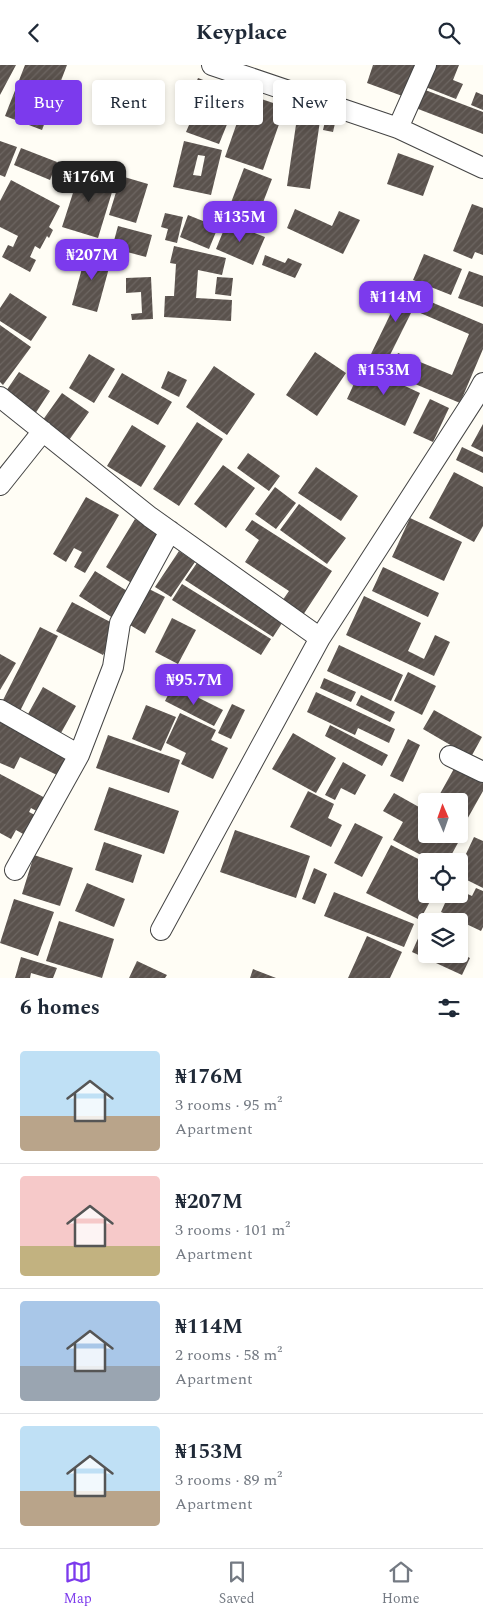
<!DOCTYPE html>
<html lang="en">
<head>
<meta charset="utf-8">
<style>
  body { margin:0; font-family:Spectral,serif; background:#f6f6f7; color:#1f2937; height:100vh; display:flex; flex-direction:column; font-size:19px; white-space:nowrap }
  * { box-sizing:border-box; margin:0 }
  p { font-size:16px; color:#747a83 }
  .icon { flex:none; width:28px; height:28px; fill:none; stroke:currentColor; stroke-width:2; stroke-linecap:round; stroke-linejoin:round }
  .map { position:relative; height:913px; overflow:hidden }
  .details { display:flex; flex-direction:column; background:#fff; flex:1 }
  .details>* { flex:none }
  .top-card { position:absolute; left:15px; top:15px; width:454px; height:45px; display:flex; gap:10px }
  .needle { width:32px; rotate:358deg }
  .fabs { position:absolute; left:418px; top:728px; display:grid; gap:10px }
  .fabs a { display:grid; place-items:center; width:50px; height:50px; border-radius:5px; background:#fff; box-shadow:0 2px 8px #0003; font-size:25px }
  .price { position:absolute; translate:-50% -42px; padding:0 11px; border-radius:10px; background:#7c3aed; color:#fff; font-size:16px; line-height:32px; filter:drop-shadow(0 1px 2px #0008) }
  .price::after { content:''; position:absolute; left:50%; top:30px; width:15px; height:11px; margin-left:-8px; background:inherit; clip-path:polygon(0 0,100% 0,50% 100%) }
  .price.active { background:#222; color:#fff }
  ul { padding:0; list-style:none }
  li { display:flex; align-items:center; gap:15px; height:125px; padding:0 20px }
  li+li { border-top:1px solid #e0e1e3 }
  li span { display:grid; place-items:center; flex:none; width:140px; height:100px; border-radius:5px; color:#555 }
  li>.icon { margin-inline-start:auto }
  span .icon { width:60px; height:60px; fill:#fffc; stroke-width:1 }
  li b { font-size:21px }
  h2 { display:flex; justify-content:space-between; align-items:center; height:60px; padding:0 20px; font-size:21px }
  .chip { padding:0 18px; border-radius:5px; background:#fff; box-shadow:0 2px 8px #0003; font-size:18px; line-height:45px }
  .chip.active { background:#7c3aed; color:#fff }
  header { display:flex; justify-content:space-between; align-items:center; height:65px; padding:0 20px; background:#fff; font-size:22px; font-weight:700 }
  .dock { display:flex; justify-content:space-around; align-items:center; height:70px; border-top:1px solid #e0e1e3; background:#fff; font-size:14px; color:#747a83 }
  .dock a { display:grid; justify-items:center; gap:2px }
  .dock .active { color:#7c3aed }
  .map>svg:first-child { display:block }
  .building { fill:url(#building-hatch); fill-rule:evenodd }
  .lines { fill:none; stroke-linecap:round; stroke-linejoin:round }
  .minor-casing { stroke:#444; stroke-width:22 }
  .minor { stroke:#fff; stroke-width:20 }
</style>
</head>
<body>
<header><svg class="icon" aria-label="back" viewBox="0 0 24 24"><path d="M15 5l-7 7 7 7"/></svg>Keyplace<svg class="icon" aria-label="search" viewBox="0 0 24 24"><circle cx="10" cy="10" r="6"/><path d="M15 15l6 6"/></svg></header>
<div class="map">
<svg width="483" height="913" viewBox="0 0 483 913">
  <defs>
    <pattern id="building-hatch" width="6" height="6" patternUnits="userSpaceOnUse" patternTransform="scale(1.25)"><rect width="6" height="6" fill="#5a524d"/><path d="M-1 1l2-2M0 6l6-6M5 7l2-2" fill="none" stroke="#6d6662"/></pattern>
  </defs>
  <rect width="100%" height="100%" fill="#fffdf5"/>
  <path class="building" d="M0,0h16l-16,30z
    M25,0h42l-25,65 -37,-14z
    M373,0h43l-11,32 -38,-14z
    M432,0h27l-6,15 10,4 -7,15 -33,-13z
    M198,13l8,3 -4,10 9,3 6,-14 24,10 -22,54 -33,-12 12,-28 -9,-4z
    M420,23l63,24v22l-70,-27z
    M476,27l7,3v15l-12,-5z
    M247,29l38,13 -22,63 -38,-13z
    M298,46l23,3 -11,75 -23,-3z
    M326,52l10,2 -3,13 -10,-2z
    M0,76l17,6 -12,30 -5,-2z
    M184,76l38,9 -11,45 -38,-8zM198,90l7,1 -4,20 -8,-1z
    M21,83l36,14 -7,18 -36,-15z
    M398,88l36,13 -11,30 -36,-12z
    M81,103l35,11 -18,59 -36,-11z
    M244,103l28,11 -18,47 -28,-10z
    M121,111l27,8 -12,39 -27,-8z
    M11,115l49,26 -11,21 4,3 -4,8 -2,-2 -7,13 -5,-3 -5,11 6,3 -6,12 -28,-15 6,-12 5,2 5,-11 -18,-9v-26z
    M472,139l11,4v47l-8,-3 -3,7 -19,-8z
    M295,144l37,17 7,-15 21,9 -17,34 -56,-26z
    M165,148l18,4 -6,26 -12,-3 3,-11 -7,-2z
    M188,150l30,12 -9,22 -29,-12z
    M227,157l38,15 -12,28 -37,-16z
    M118,161l34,9 -6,22 -34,-9z
    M174,181l52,12 -4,17 -24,-5 -2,28 36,2 -1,21 -67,-4 1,-21h9l2,-32 -6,-1z
    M87,185l25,7 -15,55 -25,-7z
    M424,189l38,15 -11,26 -38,-15z
    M265,190l20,8 3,-5 14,6 -7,14 -33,-13z
    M469,206l14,5v31l-25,-9z
    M151,212l2,42 -21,1 -1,-6 11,-1 -1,-21 -15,1v-15z
    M217,212l16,1 -2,18 -16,-2z
    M404,221l17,7 -34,68 -16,-7z
    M10,228l37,24 -16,24 -31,-20v-13z
    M424,234l59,25v25l-23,54 -71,-30 9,-20 54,22 17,-41 -51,-22z
    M0,260l31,22 -28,38 -3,-3z
    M315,287l31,21 -29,43 -31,-21z
    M89,289l26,15 -21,34 -25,-15z
    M214,301l41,28 -28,41 -41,-28z
    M362,301l58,27 -15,33 -58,-27z
    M168,306l19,9 -8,17 -18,-9z
    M19,307l31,19 -15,23 -31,-20z
    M122,308l50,29 -14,23 -50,-28z
    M62,328l27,19 -22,31 -27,-19z
    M430,334l19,9 -16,34 -20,-9z
    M197,357l26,17 -44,67 -26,-17z
    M483,359v28l-12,-6z
    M132,360l34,21 -25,41 -34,-21z
    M462,382l21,10v16l-27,-13z
    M248,388l32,23 -11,15 -32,-23z
    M223,400l32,23 -29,40 -32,-24z
    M316,402l42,29 -17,25 -43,-28z
    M454,407l29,15v39l-9,16 -45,-24z
    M275,422l21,16 -20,26 -21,-15z
    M86,432l33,18 -34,58 -11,-6 8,-15 -8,-4 -8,14 -13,-8z
    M299,439l47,34 -19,26 -47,-34z
    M410,453l52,24 -18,39 -52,-24z
    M135,454l27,17 -29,48 -27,-17z
    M252,455l80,51 -29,44 -21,-14 7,-10 -44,-29 14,-22 -14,-10z
    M179,486l16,11 -24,35 -16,-10z
    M197,498l87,57 -11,17 -88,-57z
    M383,502l56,26 -11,24 -56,-26z
    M95,506l37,23 -16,26 -37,-24z
    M182,519l89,55 -10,16 -89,-55z
    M149,524l16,8 -20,37 -15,-9z
    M364,531l57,27 -13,28 16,8 11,-24 15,7 -16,34 -88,-41z
    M72,537l46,24 -15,29 -47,-24z
    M172,553l24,12 -18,34 -23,-12z
    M40,562l18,9 -38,75 -18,-9z
    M339,580l64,30 -12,26 -64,-30z
    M0,589l16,9 -16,27z
    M408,607l28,14 -14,29 -28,-14z
    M324,613l32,14 -5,10 -31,-14z
    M173,620l50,25 -9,16 -49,-25z
    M43,622l33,19 -15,27 -33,-19z
    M316,627l79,37 -6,14 -31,-15 -3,7 -48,-23z
    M361,630l34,17 -5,10 -34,-17z
    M232,639l13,6 -14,29 -13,-6z
    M146,640l30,12 -15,34 -29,-12z
    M434,645l48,27 -11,20 -48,-28z
    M180,648l36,17 -5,10 17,8 -15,31 -32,-15 5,-11 -20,-10z
    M0,657l69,33 -10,21 -39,-19 -6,12 -14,-6z
    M330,660l58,30 -6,11 -57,-30z
    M293,668l43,25 -20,35 -44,-24z
    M108,670l72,25 -11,33 -73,-25z
    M408,674l12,6 -17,37 -13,-6z
    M343,697l23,13 -11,20 -14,-7 -6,12 -10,-5z
    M456,700l27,15v11l-18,32 -6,-3v-19h-23z
    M0,709l49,26 -7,14 -11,-6 -2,4 6,3 -10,20 -9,-5 -5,9 -11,-6z
    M109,722l70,24 -15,43 -70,-24z
    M308,726l26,13 -6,14 14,7 -11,22 -41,-20z
    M394,728l32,18v23h33v-5l5,3 -16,29h-16l-39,-21 10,-18 -20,-11z
    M355,758l28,14 -21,40 -28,-14z
    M235,765l75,26 -14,42 -76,-26z
    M474,772l9,4v47l-24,-12v-15h-4l4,-8 6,3z
    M104,777l38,13 -9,28 -38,-13z
    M391,780l35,18v31h8l-14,26 -54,-27z
    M34,790l39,13 -13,38 -38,-12z
    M314,803l13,6 -12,30 -13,-5z
    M87,818l38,16 -11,28 -39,-16z
    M476,823l7,3v36l-2,4 -40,-19 8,-18h10v-4l13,6z
    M334,827l80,32 -10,23 -80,-31z
    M14,834l40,13 -16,44 -38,-13z
    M59,856l55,18 -12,39 -56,-17z
    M420,869l6,3v17l33,-1 11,5 -8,17 -50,-23z
    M367,871l35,16 -12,26h-42z
    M21,892l36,11 -4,10h-5l-17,-5 -1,5h-15z
    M137,896l30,14 -2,3h-36z
    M253,904l23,9h-26z"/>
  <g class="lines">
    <defs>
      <path id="minor" d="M212,0l186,63 85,40
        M398,63l28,-63
        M0,332l150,120 170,121
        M0,420l43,-54
        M0,645l79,45
        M450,691l33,16
        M15,805l64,-115 34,-88 7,-44 50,-92
        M161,865l159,-292 156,-242 7,-13"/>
    </defs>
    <use href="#minor" class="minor-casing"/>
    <use href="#minor" class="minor"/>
  </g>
</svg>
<div class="fabs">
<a><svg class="needle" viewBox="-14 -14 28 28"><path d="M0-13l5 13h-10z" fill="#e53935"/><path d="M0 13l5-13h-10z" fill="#747a83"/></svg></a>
<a><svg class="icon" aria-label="locate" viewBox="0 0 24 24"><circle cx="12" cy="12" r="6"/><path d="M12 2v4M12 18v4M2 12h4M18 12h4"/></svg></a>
<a><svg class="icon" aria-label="layers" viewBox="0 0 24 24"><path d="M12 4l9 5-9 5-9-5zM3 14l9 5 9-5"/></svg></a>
</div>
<b class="price active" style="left:89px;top:138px">₦176M</b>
<b class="price" style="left:240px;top:178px">₦135M</b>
<b class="price" style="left:92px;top:216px">₦207M</b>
<b class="price" style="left:396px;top:258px">₦114M</b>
<b class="price" style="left:384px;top:331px">₦153M</b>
<b class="price" style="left:194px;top:641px">₦95.7M</b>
<div class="top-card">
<a class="chip active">Buy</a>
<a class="chip">Rent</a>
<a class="chip">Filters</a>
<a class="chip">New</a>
</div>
</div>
<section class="details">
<h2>6 homes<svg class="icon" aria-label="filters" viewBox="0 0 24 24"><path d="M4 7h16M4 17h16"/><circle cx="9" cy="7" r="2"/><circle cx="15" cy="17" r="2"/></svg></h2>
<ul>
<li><span style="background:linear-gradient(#bfe0f5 65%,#b9a48a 0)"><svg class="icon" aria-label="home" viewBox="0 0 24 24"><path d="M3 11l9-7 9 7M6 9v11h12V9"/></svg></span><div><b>₦176M</b><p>3 rooms · 95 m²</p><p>Apartment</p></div></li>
<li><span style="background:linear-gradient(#f6c9c9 70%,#c2b280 0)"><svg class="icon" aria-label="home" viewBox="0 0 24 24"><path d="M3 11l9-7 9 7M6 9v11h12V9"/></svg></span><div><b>₦207M</b><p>3 rooms · 101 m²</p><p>Apartment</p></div></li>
<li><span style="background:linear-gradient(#a9c7e8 65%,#9aa5b1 0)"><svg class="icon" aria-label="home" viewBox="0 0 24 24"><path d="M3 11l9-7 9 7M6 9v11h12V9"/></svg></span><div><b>₦114M</b><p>2 rooms · 58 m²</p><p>Apartment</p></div></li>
<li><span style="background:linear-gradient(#bfe0f5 65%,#b9a48a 0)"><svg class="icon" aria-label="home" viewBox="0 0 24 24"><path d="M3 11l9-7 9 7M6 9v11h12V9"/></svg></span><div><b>₦153M</b><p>3 rooms · 89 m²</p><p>Apartment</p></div></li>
</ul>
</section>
<nav class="dock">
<a class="active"><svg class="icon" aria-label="map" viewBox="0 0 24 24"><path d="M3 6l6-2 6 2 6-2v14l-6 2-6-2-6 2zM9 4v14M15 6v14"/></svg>Map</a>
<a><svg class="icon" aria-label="saved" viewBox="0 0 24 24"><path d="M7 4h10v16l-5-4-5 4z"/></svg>Saved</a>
<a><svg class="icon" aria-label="home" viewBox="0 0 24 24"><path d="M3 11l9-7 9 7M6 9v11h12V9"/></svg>Home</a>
</nav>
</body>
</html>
